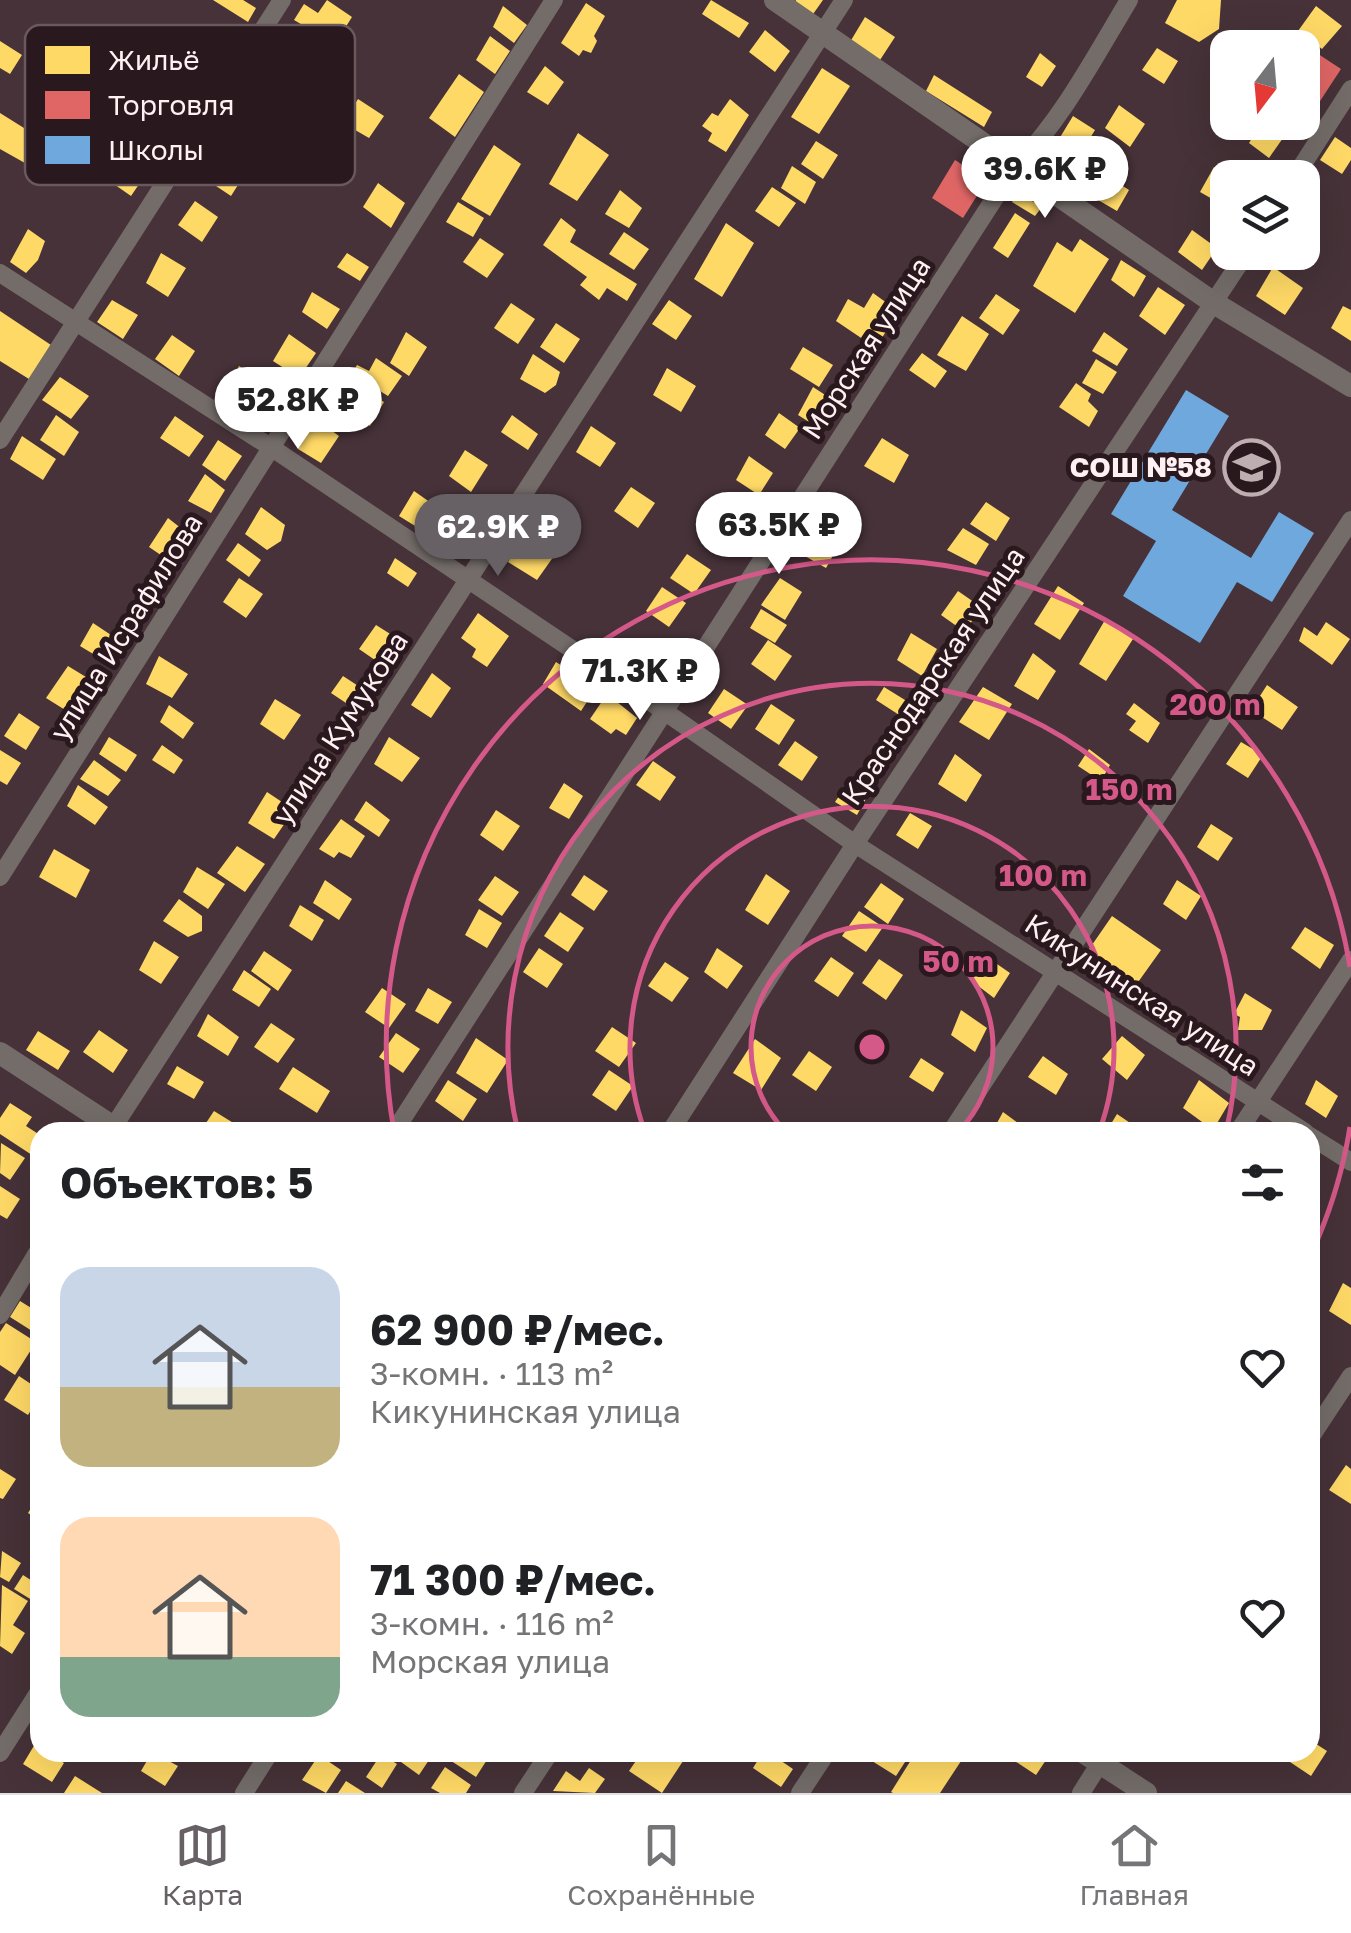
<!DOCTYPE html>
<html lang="ru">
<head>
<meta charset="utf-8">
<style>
  body { margin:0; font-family:"Golos Text",sans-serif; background:#f2f2f2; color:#202124; height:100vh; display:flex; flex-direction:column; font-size:38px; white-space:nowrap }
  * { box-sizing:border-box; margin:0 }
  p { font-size:32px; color:#757577 }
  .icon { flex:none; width:55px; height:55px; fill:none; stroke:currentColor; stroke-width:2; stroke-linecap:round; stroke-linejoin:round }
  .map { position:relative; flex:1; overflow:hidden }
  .drawer { position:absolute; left:30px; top:1122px; width:1290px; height:640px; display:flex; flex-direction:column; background:#fff; border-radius:30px; box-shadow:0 10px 40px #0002 }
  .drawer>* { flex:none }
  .needle { width:65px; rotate:196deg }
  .controls { position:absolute; left:1210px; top:30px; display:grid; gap:20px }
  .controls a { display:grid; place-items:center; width:110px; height:110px; border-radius:20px; background:#fff; box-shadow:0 10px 40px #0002; font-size:50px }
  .price { position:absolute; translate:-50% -85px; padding:0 22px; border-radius:35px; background:#fff; color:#222; font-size:32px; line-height:65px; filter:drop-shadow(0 2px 5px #0008) }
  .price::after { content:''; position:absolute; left:50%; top:60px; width:30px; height:22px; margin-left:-15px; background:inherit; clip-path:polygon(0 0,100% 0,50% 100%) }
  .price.current { background:#676064; color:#fff }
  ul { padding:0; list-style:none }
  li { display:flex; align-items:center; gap:30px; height:250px; padding:0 30px }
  li span { display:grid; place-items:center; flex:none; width:280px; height:200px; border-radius:30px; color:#555 }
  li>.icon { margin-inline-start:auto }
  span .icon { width:120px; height:120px; fill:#fffc; stroke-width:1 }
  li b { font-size:42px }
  h2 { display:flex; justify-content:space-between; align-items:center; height:120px; padding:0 30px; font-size:42px }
  .menu { display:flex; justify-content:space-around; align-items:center; height:140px; border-top:2px solid #e0e0e0; background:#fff; font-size:28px; color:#757577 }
  .menu a { display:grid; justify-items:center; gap:5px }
  .menu .current { color:#676064 }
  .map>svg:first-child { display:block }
  .homes { fill:#ffd966 }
  .shops { fill:#e06666 }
  .schools { fill:#6fa8dc }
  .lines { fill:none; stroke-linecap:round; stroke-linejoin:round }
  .minor { stroke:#736c69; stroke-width:18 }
  .tertiary { stroke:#736c69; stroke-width:22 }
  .ring { fill:none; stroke:#d45989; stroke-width:5 }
  .labels { text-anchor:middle; stroke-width:10; stroke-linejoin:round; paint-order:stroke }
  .street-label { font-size:28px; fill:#fff0f3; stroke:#29181d }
  .poi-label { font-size:28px; font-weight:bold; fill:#fff0f3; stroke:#29181d; text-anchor:end }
  .key { fill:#29181d; stroke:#69595d; stroke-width:2.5 }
  .key-label { font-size:28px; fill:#fff0f3 }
  .centre { fill:#d45989; stroke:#29181d; stroke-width:5 }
  .ring-label { font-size:30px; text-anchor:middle; font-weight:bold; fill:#d45989; stroke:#29181d; stroke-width:10; stroke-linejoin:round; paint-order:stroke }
</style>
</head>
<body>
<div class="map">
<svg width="1351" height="1793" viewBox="0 0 1351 1793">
  <rect width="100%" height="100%" fill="#463238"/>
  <path class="homes" d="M213,0h30l13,8 -8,14z
    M327,0l25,17 -17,27 -41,-24 10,-16 14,9z
    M711,0l38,23 -10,15 -37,-24z
    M796,0h27l-12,17 -17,-13z
    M1177,0h44l-2,29 -20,13 -34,-19z
    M586,3l19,13 -11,20 3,5 -6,12 -8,-3 -4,6 -18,-13z
    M503,6l24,19 -13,18 -21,-16z
    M1316,6l26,20 -20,23 -24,-18z
    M865,17l30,20 -15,23 -30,-18z
    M765,30l25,21 -15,21 -26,-20z
    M490,36l20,15 -15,23 -19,-14z
    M0,41l22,14 -12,19 -10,-6z
    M1157,48l21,13 -14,23 -22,-14z
    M1040,53l16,13 -14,21 -16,-10z
    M545,66l19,16 -16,23 -21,-13z
    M822,68l28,18 -31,48 -28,-17z
    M459,74l25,18 -29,45 -26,-19z
    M934,75l58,37 -8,15 -58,-36z
    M358,99l26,17 -15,22 -26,-15z
    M730,99l19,16 -23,37 -18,-11 4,-8 -10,-7 10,-13 6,3z
    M1119,105l26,19 -15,23 -25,-19z
    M0,113l48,30 -16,24 -32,-18z
    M1073,116l22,14 -14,23 -22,-14z
    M1261,123l22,15 -14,20 -20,-15z
    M578,133l31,22 -32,46 -28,-17z
    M1335,137l16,11v12l-9,14 -22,-14z
    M816,141l22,14 -15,24 -22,-15z
    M1058,144l21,14 -14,23 -22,-14z
    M494,145l27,19 -31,52 -29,-17z
    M222,147l28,19 -19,30 -27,-18z
    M124,155l24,16 -17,25 -23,-16z
    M792,166l24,16 -11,22 -24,-16z
    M1214,167l14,9v32l-28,-16z
    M1098,170l31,20 -12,21 -31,-18z
    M378,183l27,20 -14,25 -28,-21z
    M772,187l24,16 -17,24 -24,-16z
    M620,190l22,18 -13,20 -24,-14z
    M1017,192l25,15 -7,9 -23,-14z
    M195,201l23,16 -16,25 -24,-17z
    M458,202l26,16 -11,19 -27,-15z
    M1015,213l15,10 -22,35 -15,-10z
    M561,218l15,12 -6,12 67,42 -10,17 -20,-13 -8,12 -19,-15 7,-8 -44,-32z
    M726,223l28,20 -32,54 -28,-18z
    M28,229l17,12 -7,19 -12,13 -16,-11z
    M1192,230l25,18 -15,22 -24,-18z
    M624,232l25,17 -15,21 -25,-16z
    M480,238l24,16 -17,24 -24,-16z
    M1080,239l29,20 -34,54 -42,-27 24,-44 15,10z
    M161,253l25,15 -18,29 -22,-14z
    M347,253l22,14 -9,14 -23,-14z
    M1121,260l25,16 -12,21 -23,-17z
    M1273,267l30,21 -18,27 -29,-19z
    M1158,287l27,18 -20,30 -26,-19z
    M312,292l28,17 -13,20 -25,-17z
    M873,293l25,18 -22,37 -40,-27 12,-22 16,9z
    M996,294l24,16 -17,25 -24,-17z
    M112,300l26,15 -15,24 -26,-17z
    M669,300l23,16 -16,24 -24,-16z
    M511,303l24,16 -17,25 -24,-16z
    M1343,306l8,4v31l-20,-13z
    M0,311l51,34 -22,34 -29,-18z
    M962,316l27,18 -23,37 -29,-16z
    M556,323l24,16 -16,24 -24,-16z
    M406,332l21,15 -18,29 -19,-13z
    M1104,332l24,17 -11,17 -25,-15z
    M289,334l27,19 -17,25 -26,-17z
    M172,335l23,16 -16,25 -24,-17z
    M803,347l30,18 -14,22 -29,-18z
    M922,353l25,18 -12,17 -26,-18z
    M533,354l27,18 -4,13 -11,8 -25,-14z
    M376,358l26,18 -14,20 -36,-22 5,-9 12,6z
    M1096,359l21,13 -14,22 -21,-11z
    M239,366l27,18 -15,25 -26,-16z
    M667,368l29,18 -15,26 -28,-17z
    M60,377l29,19 -18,23 -29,-19z
    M1076,383l15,11 -3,7 10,10 -9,16 -30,-20z
    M358,386l26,16 -14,24 -24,-17z
    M813,387l26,17 -17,26 -24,-15z
    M779,413l21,15 -15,21 -20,-14z
    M56,415l23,17 -15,24 -24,-16z
    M512,415l26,19 -10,16 -27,-18z
    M175,416l29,20 -15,21 -29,-19z
    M317,420l22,16 -18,27 -23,-14z
    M591,426l25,17 -16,24 -24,-15z
    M22,436l34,23 -13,21 -33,-21z
    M882,438l27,17 -15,28 -30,-17z
    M218,440l24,16 -17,25 -23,-16z
    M465,450l23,15 -17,27 -22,-16z
    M749,456l24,17 -14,22 -23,-15z
    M205,474l20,16 -14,23 -23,-12z
    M631,487l24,16 -17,25 -24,-17z
    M414,491l20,14 -14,24 -21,-13z
    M986,502l24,16 -14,23 -26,-17z
    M261,507l24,18 -4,16 -14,9 -22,-16z
    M721,514l25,15 -16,26 -11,-7 -3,5 -12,-7z
    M168,518l28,22 -19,26 -28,-19z
    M963,528l26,16 -13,21 -29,-15z
    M816,531l23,14 -13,23 -23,-13z
    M524,533l32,20 -19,27 -29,-18z
    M238,543l23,17 -12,17 -23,-17z
    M687,554l24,16 -17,24 -24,-16z
    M395,558l22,15 -9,14 -21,-14z
    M239,578l24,16 -17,24 -23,-16z
    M780,578l22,14 -17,28 -24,-15z
    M1058,586l26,17 -24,37 -26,-16z
    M662,587l24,16 -17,24 -23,-16z
    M958,591l23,16 -16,25 -24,-17z
    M761,609l26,16 -12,18 -25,-15z
    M478,613l31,23 -22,31 -15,-10 4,-8 -15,-11z
    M1105,620l28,19 -27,42 -27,-17z
    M1326,622l24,17 -18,26 -33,-24 5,-14 13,9z
    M93,623l33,22 -13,21 -33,-20z
    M376,625l27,17 -15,27 -29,-20z
    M911,633l26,16 -15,27 -25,-16z
    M768,640l24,16 -17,25 -24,-17z
    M1033,653l23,18 -18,29 -24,-14z
    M159,656l29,18 -16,24 -26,-14z
    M556,662l40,26 -15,23 -38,-27z
    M68,666l31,19 -21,33 -32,-20z
    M432,673l19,15 -20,30 -20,-13z
    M343,676l26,17 -11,18 -27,-18z
    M1267,685l31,22 -16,23 -31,-20z
    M884,687l34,21 -8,14 -34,-22z
    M983,687l29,17 -23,36 -30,-18z
    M724,689l24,16 -17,24 -23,-16z
    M607,694l30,24 -11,17 -10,-6 -5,5 -21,-15z
    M275,699l26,16 -17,25 -24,-16z
    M1134,703l26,20 -12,20 -19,-13 7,-9 -10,-7z
    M771,704l24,16 -16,25 -24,-16z
    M169,705l25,18 -11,16 -23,-17z
    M19,713l21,14 -14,23 -22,-14z
    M109,737l28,18 -11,17 -27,-18z
    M389,737l31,21 -18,24 -28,-18z
    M795,741l23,16 -16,24 -24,-16z
    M1241,742l22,13 -15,23 -22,-14z
    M162,745l21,15 -9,14 -22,-14z
    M1089,749l21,16 -9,16 -23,-15z
    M0,750l21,13 -14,22 -7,-4z
    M955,754l27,21 -16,27 -28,-18z
    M94,760l27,20 -13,16 -28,-17z
    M653,761l23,16 -16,24 -24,-16z
    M850,780l19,13 -12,22 -22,-13z
    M564,783l19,13 -14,23 -20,-11z
    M78,785l30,22 -13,18 -28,-19z
    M267,792l27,18 -20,29 -26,-16z
    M366,801l24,19 -11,17 -25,-17z
    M496,810l24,16 -17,25 -23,-16z
    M910,813l22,13 -14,23 -22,-14z
    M341,819l24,17 -14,22 -12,-6 -5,6 -15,-9z
    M1211,824l22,14 -15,23 -21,-14z
    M237,846l28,18 -20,28 -28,-19z
    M54,849l36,21 -14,28 -37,-21z
    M197,867l28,17 -17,25 -25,-17z
    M766,874l24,17 -22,34 -23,-15z
    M584,875l24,16 -14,20 -23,-16z
    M495,876l24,16 -17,24 -24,-16z
    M325,880l27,19 -13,21 -26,-17z
    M1177,880l24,16 -15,24 -23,-16z
    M881,883l23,16 -16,25 -24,-17z
    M179,899l23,17v15l-14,6 -25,-16z
    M300,905l24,15 -12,21 -23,-15z
    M479,909l23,14 -15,25 -22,-13z
    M859,911l24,16 -17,25 -24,-16z
    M560,912l24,16 -16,24 -24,-16z
    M1112,916l49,34 -30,42 -48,-34z
    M1305,927l29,18 -14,24 -29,-21z
    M154,941l25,16 -18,27 -22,-14z
    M539,948l24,16 -16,24 -24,-16z
    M717,948l26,18 -16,23 -23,-17z
    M264,951l28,19 -14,21 -27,-20z
    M984,955l26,18 -16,25 -25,-19z
    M831,957l23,16 -16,24 -24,-16z
    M879,959l24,16 -17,25 -24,-17z
    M665,962l24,16 -17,24 -24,-16z
    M244,970l27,19 -12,18 -27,-17z
    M382,988l24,16 -17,24 -24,-16z
    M428,988l24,14 -14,22 -23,-13z
    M1245,993l27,17 -10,20h-24l2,-13 -6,-3z
    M961,1010l26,18 -12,24 -24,-17z
    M208,1014l31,23 -11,19 -31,-20z
    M271,1023l24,16 -17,24 -24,-16z
    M612,1027l24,16 -17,24 -24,-16z
    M99,1030l29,20 -15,23 -30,-21z
    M38,1031l32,20 -12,19 -32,-20z
    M396,1033l24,16 -17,24 -24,-16z
    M1122,1036l23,19 -18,25 -25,-21z
    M476,1038l32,22 -21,33 -31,-20z
    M755,1039l26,19 -20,32 -28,-17z
    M809,1051l23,16 -16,24 -24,-16z
    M1043,1056l25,18 -12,21 -28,-18z
    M921,1058l23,15 -11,19 -24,-15z
    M177,1066l27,16 -10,17 -27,-15z
    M293,1067l37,24 -13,22 -38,-24z
    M609,1070l24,16 -17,25 -24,-16z
    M448,1080l29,19 -14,22 -28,-20z
    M1199,1080l30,23 -16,27 -30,-22z
    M1316,1080l22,16 -12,22 -21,-14z
    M10,1103l22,14 -6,9 14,9 -2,24 -38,-25v-16z
    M214,1111l34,21h-48z
    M1003,1112l23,17 -2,3h-32z
    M1117,1114l22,15 -3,3h-30z
    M1,1143l24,15 -15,22 -10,-7z
    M0,1186l20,13 -13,20 -7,-4z
    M1343,1283l8,5v37l-22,-14z
    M20,1301l16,10 4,-6v31l-30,-19z
    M6,1323l30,19 -21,33 -15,-10v-33z
    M19,1376l21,14v6l-12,19 -24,-15z
    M1346,1465l5,4v35l-22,-14z
    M0,1469l16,10 -13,20 -3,-1z
    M40,1494v27l-12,-8z
    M2,1551l19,12 -12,19 -9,-5z
    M23,1575l17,11v19l-26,-16z
    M2,1585l26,16 -15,24 12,8 -13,21 -12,-8z
    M1310,1740l17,11 -16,25 -24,-16 5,-8h18z
    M35,1744l5,3v5h8l16,11 -12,19 -29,-18z
    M152,1752l26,14 -13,20 -24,-15z
    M407,1752h24l2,2 -14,21 -18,-13z
    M448,1752h44l-16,25 -31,-20z
    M642,1752h47l-27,41 -33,-22z
    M763,1752h5l25,17 -12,18 -28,-19z
    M877,1752h19l11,7 -11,17 -24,-15z
    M916,1752h51l-27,41h-47l-2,-1z
    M1001,1752h46l3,2 -14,21z
    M381,1754l16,10 -15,24 -16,-11z
    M319,1755l22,15 -15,23 -24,-13z
    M445,1767l26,18 -5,8h-26l-9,-5z
    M589,1768l16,11 -10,14 -42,-2 13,-20 14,10z
    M75,1776l27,17h-38z
    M346,1781l19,12h-27z"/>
  <path class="shops" d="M1291,36l50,33 -34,52 -5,-3v-70h-18z
    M955,160l28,18 2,5 -22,35 -31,-20z"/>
  <path class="schools" d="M1186,390l43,26 -57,94 79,48 28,-46 35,21 -42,69 -35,-20 -37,61 -77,-47 33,-55 -45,-27z"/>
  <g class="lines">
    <path class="minor" d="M1294,178l57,-89
      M0,273l272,175 392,263 191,133 450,288
      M0,440l282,-440
      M0,877l554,-877
      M110,1132l734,-1132
      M394,1132l620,-964c48,-48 80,-110 115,-168
      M670,1132l185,-288 392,-592
      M951,1132l400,-612
      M1238,1132l113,-172
      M1310,1136l41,26
      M0,1315l40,-67
      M1310,1438l41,-62
      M0,1753l40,-63
      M244,1793l26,-41
      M523,1793l27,-41
      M800,1793l27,-41
      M1081,1793l26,-41"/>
    <path class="tertiary" d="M775,0l439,303 137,83
      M0,1053l121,79
      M1083,1752l63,41"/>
  </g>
  <g class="ring">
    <path d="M786 1132A121 121 0 1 1 958 1132"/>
    <path d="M645 1132A242 242 0 1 1 1099 1132"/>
    <path d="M518 1132A364 364 0 1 1 1226 1132"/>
    <path d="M1350 1127A485 485 0 0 1 1312 1252M394 1131A485 485 0 1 1 1350 967"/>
  </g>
  <defs>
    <symbol id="school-ring" viewBox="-11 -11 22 22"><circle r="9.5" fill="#29181d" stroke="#beaeb2" stroke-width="1.5"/><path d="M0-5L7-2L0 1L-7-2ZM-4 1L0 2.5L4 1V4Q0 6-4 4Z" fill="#beaeb2"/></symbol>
  </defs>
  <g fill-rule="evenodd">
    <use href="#school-ring" x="1220" y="436" width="63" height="63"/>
  </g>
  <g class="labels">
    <g class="street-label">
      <text transform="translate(866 348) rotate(-57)" y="10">Морская улица</text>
      <text transform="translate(126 627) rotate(-58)" y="10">улица Исрафилова</text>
      <text transform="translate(933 676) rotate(-56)" y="10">Краснодарская улица</text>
      <text transform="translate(340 728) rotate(-57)" y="10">улица Кумукова</text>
      <text transform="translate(1142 995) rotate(33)" y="10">Кикунинская улица</text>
    </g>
    <g class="poi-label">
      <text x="1212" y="477">СОШ №58</text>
    </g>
  </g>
  <rect x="25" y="25" width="330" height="160" rx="15" class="key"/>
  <rect x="45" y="46" width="45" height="28" fill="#ffd966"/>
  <rect x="45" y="91" width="45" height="28" fill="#e06666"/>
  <rect x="45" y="136" width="45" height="28" fill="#6fa8dc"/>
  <g class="key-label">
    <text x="108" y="70">Жильё</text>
    <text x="108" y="115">Торговля</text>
    <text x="108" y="160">Школы</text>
  </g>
  <circle cx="872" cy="1047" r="15" class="centre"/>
  <g class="ring-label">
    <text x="1215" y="715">200 m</text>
    <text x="1129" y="800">150 m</text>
    <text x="1043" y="886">100 m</text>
    <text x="958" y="972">50 m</text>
  </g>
</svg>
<div class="controls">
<a><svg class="needle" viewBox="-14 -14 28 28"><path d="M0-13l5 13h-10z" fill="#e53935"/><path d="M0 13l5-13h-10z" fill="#757577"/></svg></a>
<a><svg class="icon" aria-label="layers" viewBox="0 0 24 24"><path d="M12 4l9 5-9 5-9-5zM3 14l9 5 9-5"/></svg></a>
</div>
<b class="price" style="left:1045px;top:221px">39.6K ₽</b>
<b class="price" style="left:298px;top:452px">52.8K ₽</b>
<b class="price" style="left:779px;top:577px">63.5K ₽</b>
<b class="price current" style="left:498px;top:579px">62.9K ₽</b>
<b class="price" style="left:640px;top:723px">71.3K ₽</b>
<section class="drawer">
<h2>Объектов: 5<svg class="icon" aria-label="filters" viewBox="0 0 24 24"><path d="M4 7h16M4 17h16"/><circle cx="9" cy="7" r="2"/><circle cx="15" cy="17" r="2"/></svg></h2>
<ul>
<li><span style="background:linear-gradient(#c9d6e8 60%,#c2b280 0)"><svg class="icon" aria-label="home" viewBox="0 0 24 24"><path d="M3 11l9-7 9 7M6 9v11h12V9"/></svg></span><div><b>62 900 ₽/мес.</b><p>3-комн. · 113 m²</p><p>Кикунинская улица</p></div><svg class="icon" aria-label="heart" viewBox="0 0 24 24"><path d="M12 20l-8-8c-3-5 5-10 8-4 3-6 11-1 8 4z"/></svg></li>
<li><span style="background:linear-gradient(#ffd9b3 70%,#7fa58c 0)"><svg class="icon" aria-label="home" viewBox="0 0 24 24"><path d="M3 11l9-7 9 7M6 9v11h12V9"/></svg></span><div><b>71 300 ₽/мес.</b><p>3-комн. · 116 m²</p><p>Морская улица</p></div><svg class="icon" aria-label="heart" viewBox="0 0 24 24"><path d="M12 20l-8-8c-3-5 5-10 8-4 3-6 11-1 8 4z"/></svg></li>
</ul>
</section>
</div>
<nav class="menu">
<a class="current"><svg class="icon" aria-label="map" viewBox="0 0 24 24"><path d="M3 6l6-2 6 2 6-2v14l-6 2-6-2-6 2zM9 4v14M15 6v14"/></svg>Карта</a>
<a><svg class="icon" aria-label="saved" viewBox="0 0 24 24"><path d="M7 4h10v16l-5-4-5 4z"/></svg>Сохранённые</a>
<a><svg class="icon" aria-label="home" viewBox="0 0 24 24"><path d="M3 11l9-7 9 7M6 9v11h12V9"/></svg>Главная</a>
</nav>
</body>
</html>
